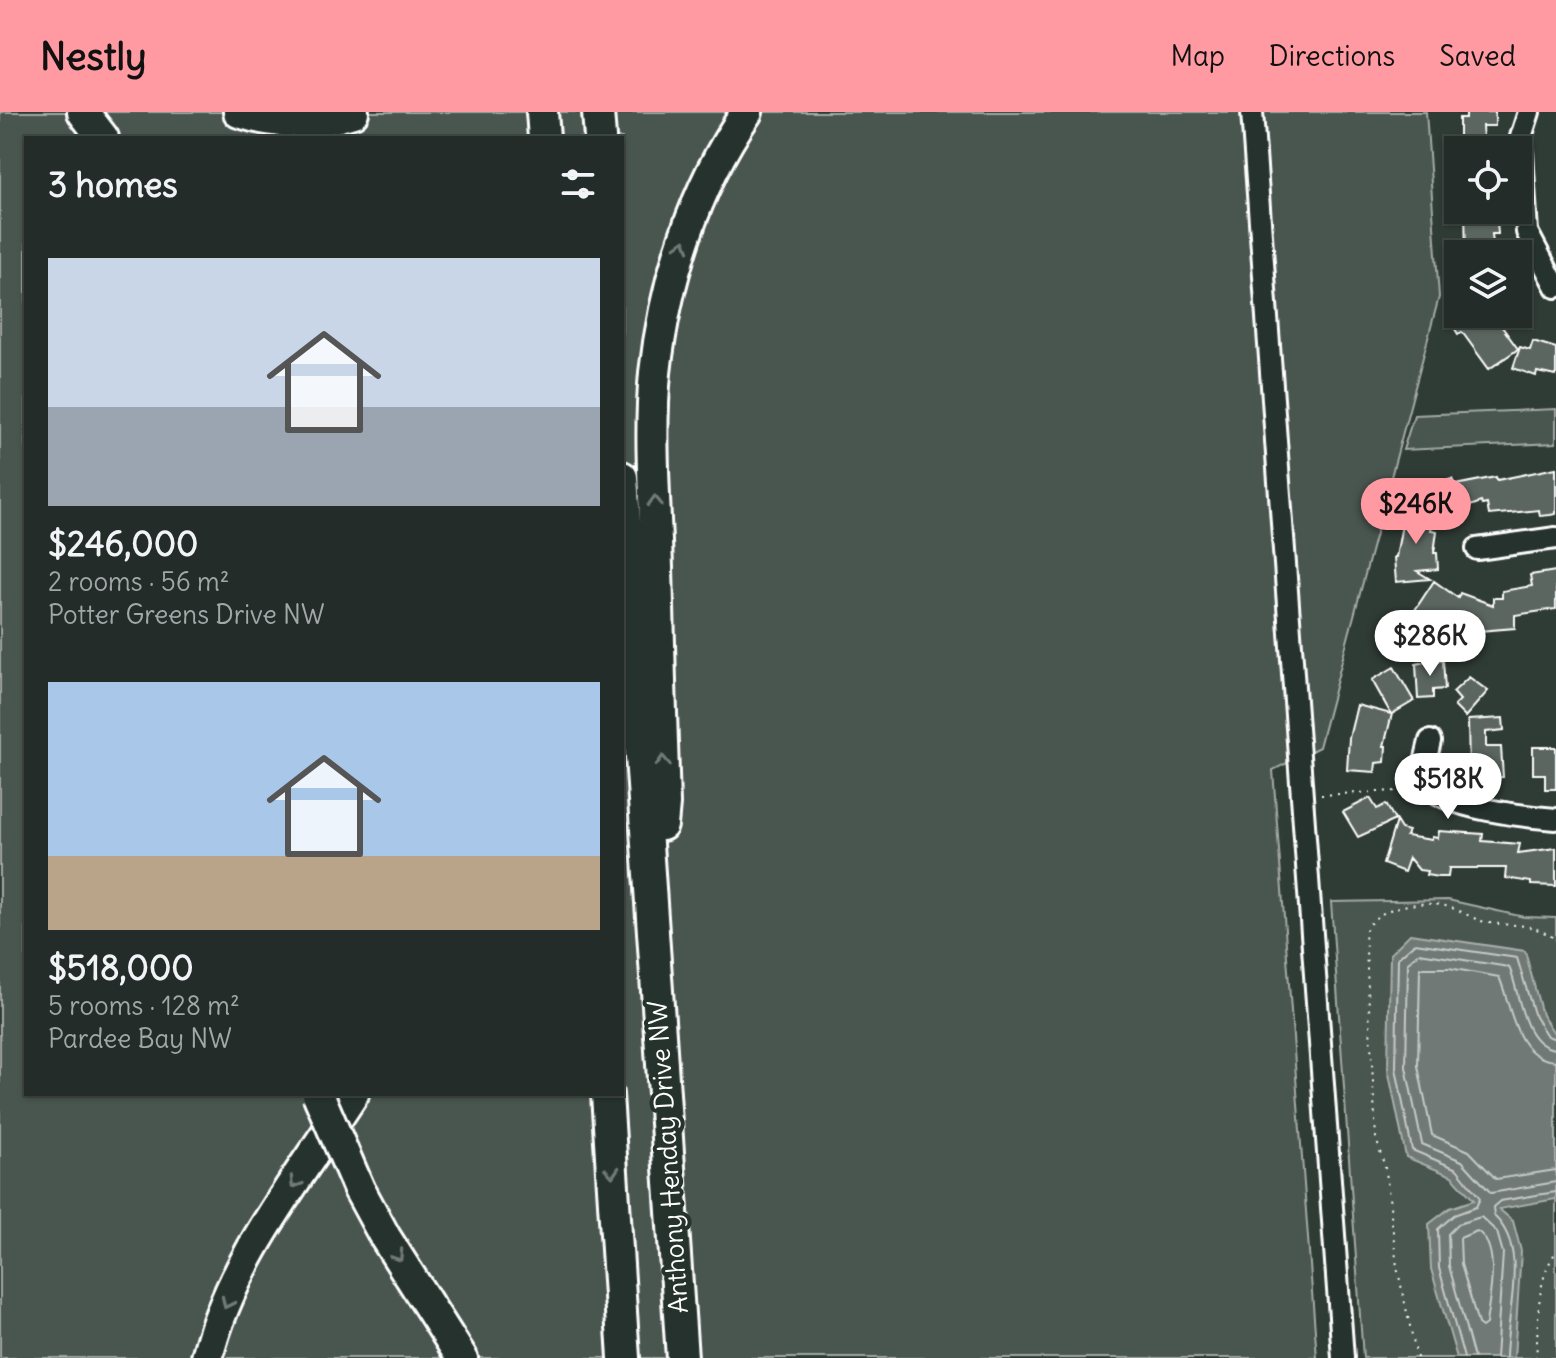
<!DOCTYPE html>
<html lang="en">
<head>
<meta charset="utf-8">
<style>
  body { margin:0; font-family:Delius,sans-serif; background:#2f3834; color:#f1f3f6; height:100vh; display:flex; flex-direction:column; font-size:30px; white-space:nowrap }
  * { box-sizing:border-box; margin:0 }
  p { font-size:26px; color:#a3a7a8 }
  .icon { flex:none; width:44px; height:44px; fill:none; stroke:currentColor; stroke-width:2; stroke-linecap:round; stroke-linejoin:round }
  .map { position:relative; flex:1; overflow:hidden }
  .panel { position:absolute; left:24px; top:24px; width:600px; height:960px; display:flex; flex-direction:column; background:#232c28; border-radius:0px; box-shadow:0 2px 6px #0004,0 0 0 2px #404845 }
  .panel>* { flex:none }
  .tools { position:absolute; left:1444px; top:24px; display:grid; gap:16px }
  .tools a { display:grid; place-items:center; width:88px; height:88px; border-radius:0px; background:#232c28; box-shadow:0 2px 6px #0004,0 0 0 2px #404845; font-size:40px }
  .price { position:absolute; translate:-50% -68px; padding:0 18px; border-radius:28px; background:#fff; color:#222; font-size:26px; line-height:52px; filter:drop-shadow(0 2px 4px #0008) }
  .price::after { content:''; position:absolute; left:50%; top:48px; width:24px; height:18px; margin-left:-12px; background:inherit; clip-path:polygon(0 0,100% 0,50% 100%) }
  .price.active { background:#ff9aa2; color:#111 }
  ul { padding:0; list-style:none }
  li { display:grid; align-content:center; gap:16px; height:424px; padding:0 24px }
  li span { display:grid; place-items:center; height:248px; border-radius:0px; color:#555 }
  li>.icon { margin-inline-start:auto }
  span .icon { width:144px; height:144px; fill:#fffc; stroke-width:1 }
  li b { font-size:34px }
  h2 { display:flex; justify-content:space-between; align-items:center; height:96px; padding:0 24px; font-size:34px }
  header { display:flex; align-items:center; gap:48px; box-sizing:border-box; height:112px; padding:0 40px; background:#ff9aa2; color:#111 }
  header strong { font-size:38px }
  nav { display:flex; gap:44px; margin-inline-start:auto; font-size:28px }
  .map>svg:first-child { display:block }
  .green { fill:#4a544f; stroke:#a4aaa7; stroke-width:2; fill-rule:evenodd }
  .water { fill:#707975; stroke:#a9afac; stroke-width:2 }
  .lines { fill:none; stroke-linecap:round; stroke-linejoin:round }
  .shore { stroke:#c6c9c8; stroke-width:2 }
  .building { fill:#5b6661; stroke:#fff; stroke-width:2 }
  .minor-casing { stroke:#fff; stroke-width:26 }
  .highway-casing { stroke:#fff; stroke-width:36 }
  .path { stroke:#fff; stroke-width:2; stroke-dasharray:2 6; stroke-linecap:butt }
  .minor { stroke:#26332d; stroke-width:20 }
  .highway { stroke:#26332d; stroke-width:30 }
  .highway-bridge-casing { stroke:#fff; stroke-width:36; stroke-linecap:butt }
  .highway-bridge { stroke:#26332d; stroke-width:30 }
  .oneway { stroke:#727a76 }
  .labels { text-anchor:middle; stroke-width:8; stroke-linejoin:round; paint-order:stroke }
  .street-label { font-size:26px; fill:#fff; stroke:#26332d }
</style>
</head>
<body>
<header>
<strong>Nestly</strong>
<nav><a>Map</a><a>Directions</a><a>Saved</a></nav>
</header>
<div class="map">
<svg width="1556" height="1246" viewBox="0 0 1556 1246">
  <rect width="100%" height="100%" fill="#2f3b35"/>
  <filter id="ink" filterUnits="userSpaceOnUse"><feTurbulence type="fractalNoise" baseFrequency=".0125" numOctaves="2"/><feDisplacementMap in="SourceGraphic" scale="16" xChannelSelector="R" yChannelSelector="G"/><feConvolveMatrix kernelMatrix="1 2 1 2 8 2 1 2 1" color-interpolation-filters="sRGB"/></filter>
  <g filter="url(#ink)">
    <path class="green" d="M0,0h1426l13,185 -120,450 -46,23 44,588h-1317zM26,26h596v956h-596z
      M1556,297v34l-153,7 11,-35z
      M1448,788l76,17 32,1v440h-193l-32,-456z"/>
    <path class="water" d="M1410,822l115,17 17,64 14,21v163l-57,10 14,12 8,30 -7,107h-57l-26,-89 -2,-45 21,-16 24,-8 -22,-24 -46,-19 -18,-88 2,-115z"/>
    <g class="lines">
      <path class="shore" d="M1556,937c-35,-3 -36,-58 -47,-82l-90,-14 -11,9 -2,105 16,77 40,17 29,32 65,-11
        M1556,949c-42,-2 -44,-55 -57,-84l-50,-9h-29l-2,98 14,69 37,16 27,28 60,-9
        M1477,1119c25,16 12,67 9,93l-4,3 -4,-3 -17,-60 -1,-26z
        M1464,1246l-25,-90 -1,-39 16,-14 22,-8 4,-9 -23,-29 -45,-19 -16,-82 2,-110 17,-15 102,15 18,59 12,19 9,3
        M1474,1246l-25,-92 -1,-32 10,-10 23,-7 16,15 6,21 -7,105
        M1506,1246c0,-44 24,-109 -12,-142l-1,-9 7,-6 56,-9"/>
    </g>
    <path class="building" d="M1466,0h29v14h-13l2,24h-25v-32h7z
      M1465,98h31l2,24h-6l2,20h-28z
      M1468,202h30l6,8 -4,2 18,25 -29,20 -27,-37 -4,2 -6,-10z
      M1533,229l23,7v28l-19,-4 -1,4 -23,-8 7,-21 10,3z
      M1556,356v46l-6,1 -10,1 -1,-6 -50,5 -2,-11 -5,1 -1,-3 -30,11 -12,-30 13,-4 3,6 41,-8 1,3z
      M1405,396l29,3 -3,19 6,1 -3,22h3l1,16 -21,2 13,8 -34,3 -2,-25h2z
      M1556,459v38l-41,6v13l-36,3 -1,4 -40,-14 -3,6 -22,-14 21,-32 24,17 2,-5 33,12v-7h9v-7l30,-5 -2,-11z
      M1434,548l9,1 2,28 -12,1v8l-15,1 -2,-35z
      M1394,555l20,34 -22,13 -8,32h2l-1,16 -9,1 -1,9 -28,-2 2,-32 8,-33 34,9 -19,-34z
      M1469,565l19,14 -23,26 -11,-11 6,-6 -7,-8z
      M1503,606l1,12 -18,2v15h15l2,30 -22,1v-8h-12l-1,-50z
      M1533,635h23v42h-11v-15h-12z
      M1370,686l7,11 9,-5 9,16 -37,17 -15,-25z
      M1396,709l5,8 7,2 -2,5 26,4v-3l6,1 1,-7 44,3 -1,7 38,3 -2,9 38,-5v38l-25,-1v-3l-26,-4 1,-10h-57l-1,9h-10l-12,-2 1,-4 -8,-1 -10,-12 -5,14 -21,-8z"/>
    <g class="lines">
      <defs>
        <path id="minor" d="M1252,0l91,1246
          M1529,0l-8,25 6,95 29,55
          M1477,437l79,-11
          M1430,629c-3,14 -9,30 -1,44 13,23 100,32 127,34"/>
        <path id="highway" d="M83,0l20,26
          M239,0c39,13 75,13 114,0
          M542,0l2,26
          M598,0l2,26
          M622,365l60,881
          M662,713l2,-21c-3,-79 -5,-157 -7,-236 -2,-65 -8,-131 -2,-195 10,-91 39,-185 92,-261
          M607,982l17,264
          M359,1077l26,48 77,121
          M207,1246c23,-96 93,-182 146,-264"/>
      </defs>
      <use href="#minor" class="minor-casing"/>
      <use href="#highway" class="highway-casing"/>
      <path class="path" d="M1321,683l93,-5
        M1417,1246l-20,-91 -11,-96 -10,-33 -11,-206c11,-27 58,-33 84,-25 14,4 26,14 41,16 32,4 36,-2 66,16
        M1536,1246c3,-35 -1,-77 20,-106"/>
      <use href="#minor" class="minor"/>
      <use href="#highway" class="highway"/>
      <defs>
        <path id="highway-bridge" d="M318,982l41,95"/>
      </defs>
      <use href="#highway-bridge" class="highway-bridge-casing"/>
      <use href="#highway-bridge" class="highway-bridge"/>
    </g>
    <defs><path id="oneway-chevron" d="M-2-3.5L2.5 0L-2 3.5" fill="none" stroke-width="1.6" stroke-linecap="round" stroke-linejoin="round" transform="scale(2)"/></defs>
    <g class="oneway">
      <use href="#oneway-chevron" transform="translate(683 133) rotate(-73)"/>
      <use href="#oneway-chevron" transform="translate(655 389) rotate(-92)"/>
      <use href="#oneway-chevron" transform="translate(663 649) rotate(-92)"/>
      <use href="#oneway-chevron" transform="translate(612 1060) rotate(86)"/>
      <use href="#oneway-chevron" transform="translate(295 1071) rotate(123)"/>
      <use href="#oneway-chevron" transform="translate(398 1144) rotate(57)"/>
      <use href="#oneway-chevron" transform="translate(227 1191) rotate(116)"/>
    </g>
  </g>
  <g class="labels">
    <g class="street-label">
      <text transform="translate(668 1045) rotate(-94)" y="9">Anthony Henday Drive NW</text>
    </g>
  </g>
</svg>
<div class="tools">
<a><svg class="icon" aria-label="locate" viewBox="0 0 24 24"><circle cx="12" cy="12" r="6"/><path d="M12 2v4M12 18v4M2 12h4M18 12h4"/></svg></a>
<a><svg class="icon" aria-label="layers" viewBox="0 0 24 24"><path d="M12 4l9 5-9 5-9-5zM3 14l9 5 9-5"/></svg></a>
</div>
<b class="price active" style="left:1416px;top:434px">$246K</b>
<b class="price" style="left:1430px;top:566px">$286K</b>
<b class="price" style="left:1448px;top:709px">$518K</b>
<section class="panel">
<h2>3 homes<svg class="icon" aria-label="filters" viewBox="0 0 24 24"><path d="M4 7h16M4 17h16"/><circle cx="9" cy="7" r="2"/><circle cx="15" cy="17" r="2"/></svg></h2>
<ul>
<li><span style="background:linear-gradient(#c9d6e8 60%,#9aa5b1 0)"><svg class="icon" aria-label="home" viewBox="0 0 24 24"><path d="M3 11l9-7 9 7M6 9v11h12V9"/></svg></span><div><b>$246,000</b><p>2 rooms · 56 m²</p><p>Potter Greens Drive NW</p></div></li>
<li><span style="background:linear-gradient(#a9c7e8 70%,#b9a48a 0)"><svg class="icon" aria-label="home" viewBox="0 0 24 24"><path d="M3 11l9-7 9 7M6 9v11h12V9"/></svg></span><div><b>$518,000</b><p>5 rooms · 128 m²</p><p>Pardee Bay NW</p></div></li>
</ul>
</section>
</div>
</body>
</html>
